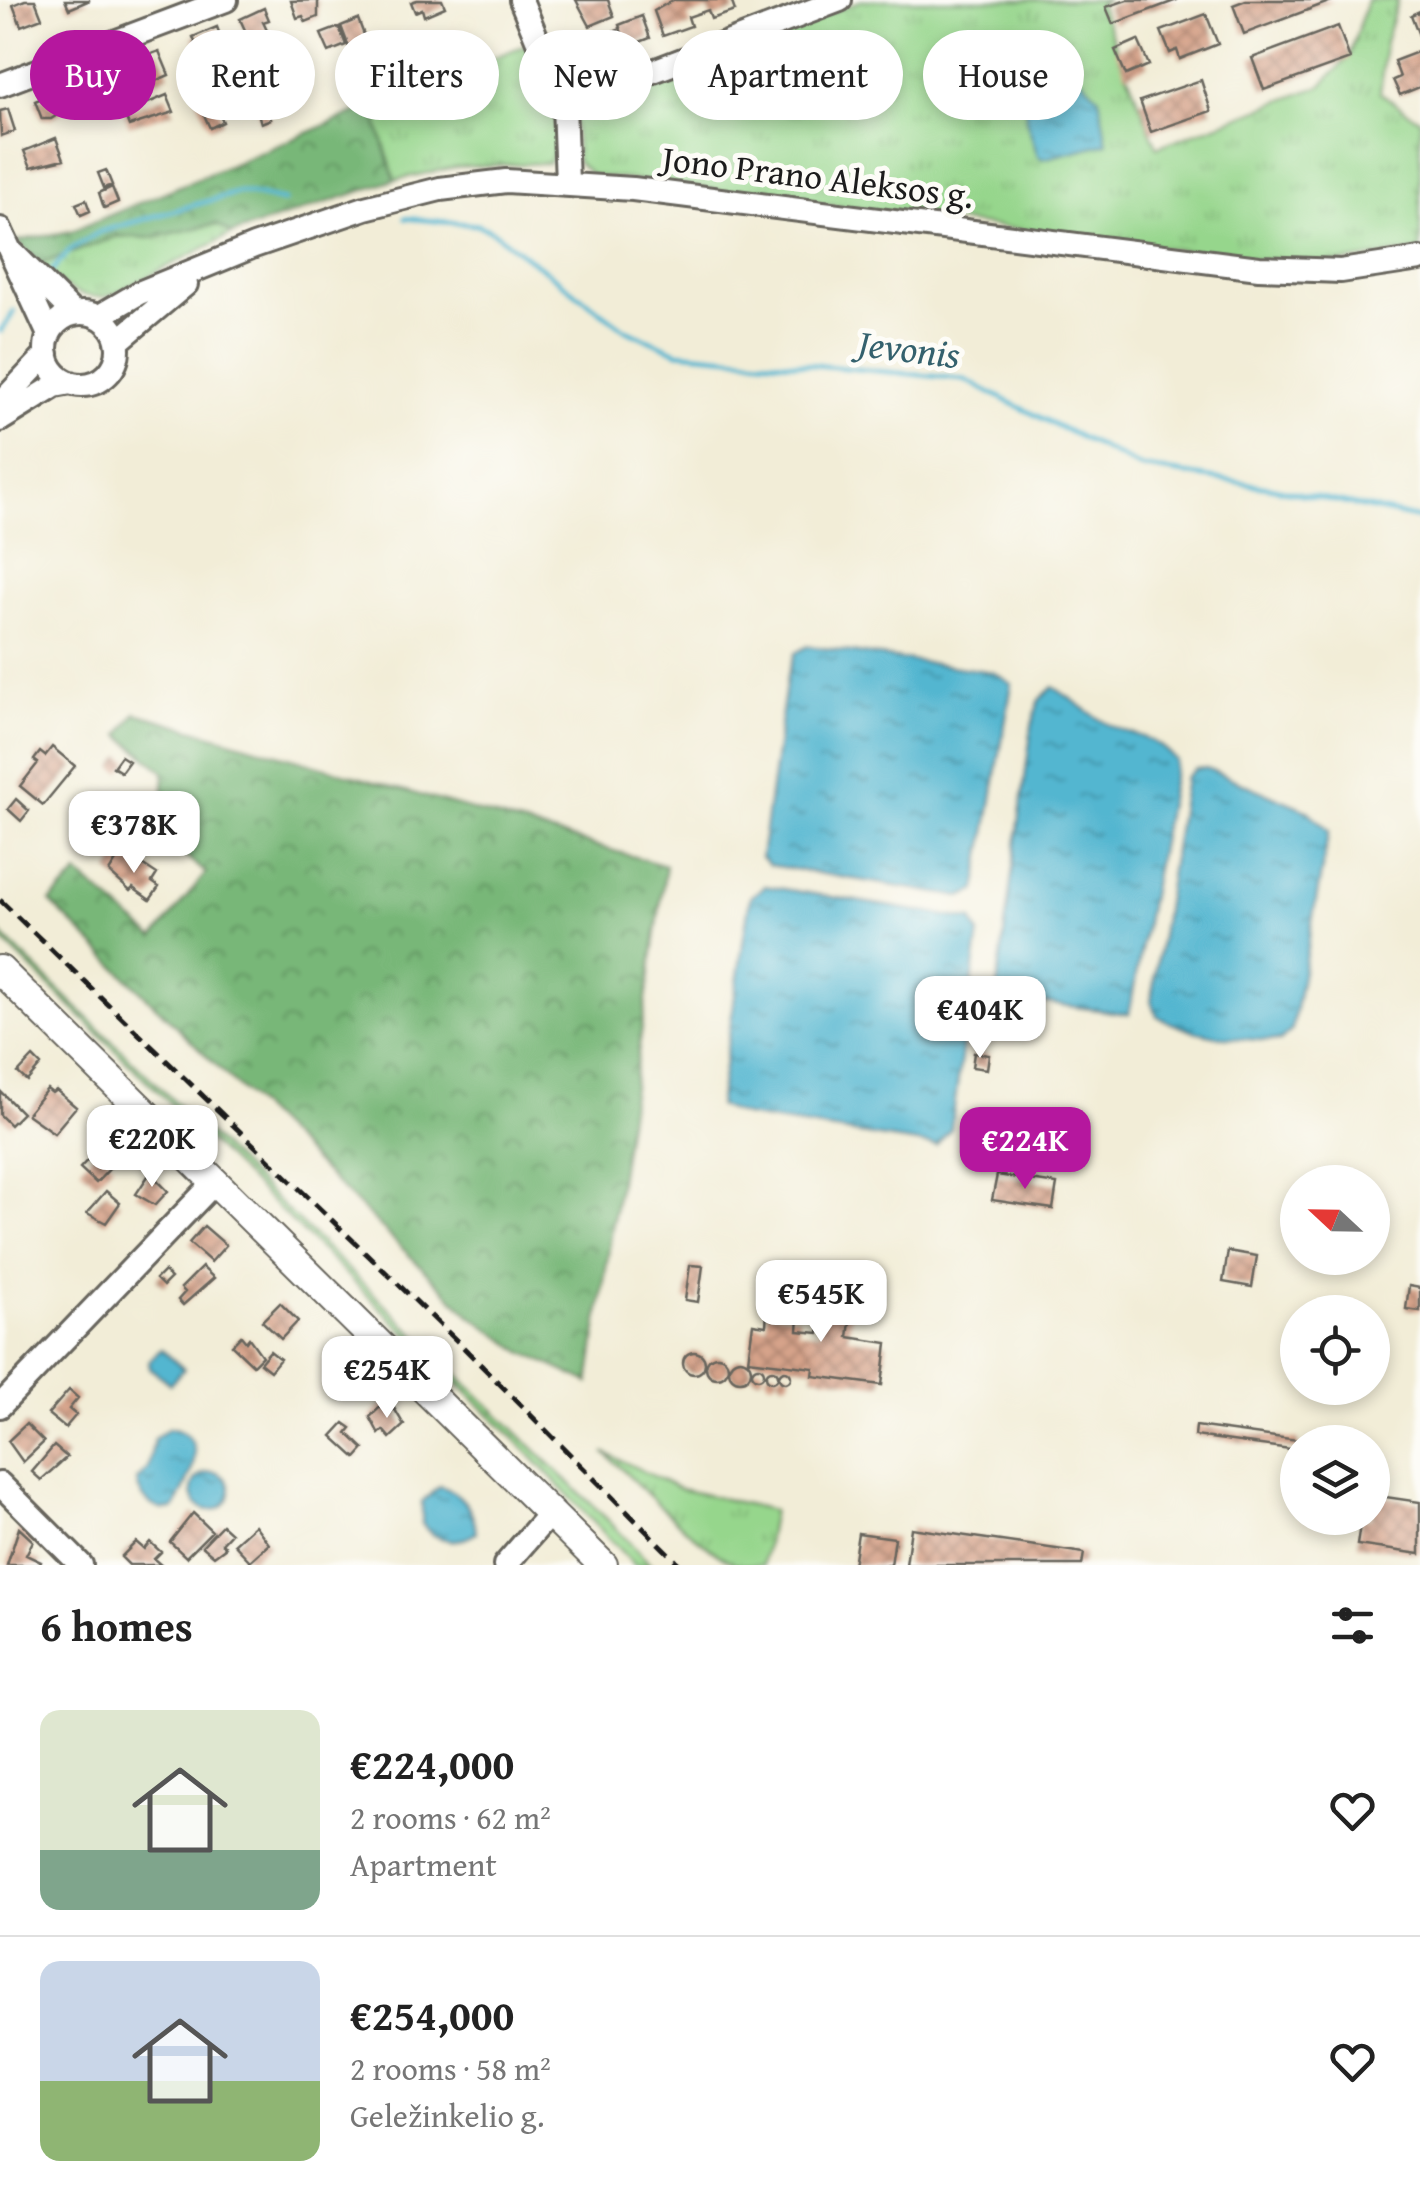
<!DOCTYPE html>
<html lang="en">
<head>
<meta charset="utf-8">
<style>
  body { margin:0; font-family:"Gentium Book Plus",serif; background:#f6f6f6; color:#222; height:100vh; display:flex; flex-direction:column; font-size:38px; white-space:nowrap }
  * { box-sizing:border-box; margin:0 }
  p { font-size:32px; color:#767676 }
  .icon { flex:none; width:55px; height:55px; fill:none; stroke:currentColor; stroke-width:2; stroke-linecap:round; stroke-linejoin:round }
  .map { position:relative; height:1565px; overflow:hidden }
  .details { display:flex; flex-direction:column; background:#fff; flex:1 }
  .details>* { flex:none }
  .hud { position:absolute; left:30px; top:30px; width:1360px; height:90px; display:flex; gap:20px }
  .needle { width:65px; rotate:292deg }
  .controls { position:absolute; left:1280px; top:1165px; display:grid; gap:20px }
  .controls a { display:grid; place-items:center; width:110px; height:110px; border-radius:50%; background:#fff; box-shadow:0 5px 15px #0003; font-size:50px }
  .price { position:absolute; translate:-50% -85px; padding:0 22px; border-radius:20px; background:#fff; color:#222; font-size:32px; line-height:65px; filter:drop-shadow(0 2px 5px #0008) }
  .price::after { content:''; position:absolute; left:50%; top:60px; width:30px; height:22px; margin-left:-15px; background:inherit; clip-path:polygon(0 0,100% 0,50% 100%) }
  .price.selected { background:#b5179e; color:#fff }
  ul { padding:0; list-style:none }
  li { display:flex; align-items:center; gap:30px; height:250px; padding:0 40px }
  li+li { border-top:2px solid #e0e0e0 }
  li span { display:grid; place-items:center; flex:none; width:280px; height:200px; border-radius:20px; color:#555 }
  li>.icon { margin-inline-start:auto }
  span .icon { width:120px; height:120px; fill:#fffc; stroke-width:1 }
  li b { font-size:42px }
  h2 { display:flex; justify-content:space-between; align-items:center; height:120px; padding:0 40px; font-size:42px }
  .chip { padding:0 35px; border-radius:45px; background:#fff; box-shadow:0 5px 15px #0003; font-size:35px; line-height:90px }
  .chip.selected { background:#b5179e; color:#fff }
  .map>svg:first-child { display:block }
  .grass { fill:url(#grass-tufts); stroke:#597954; stroke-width:2.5 }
  .forest { fill:url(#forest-crowns); stroke:#4a6a4a; stroke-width:2.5 }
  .water { fill:url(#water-ripples); stroke:#376976; stroke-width:2.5 }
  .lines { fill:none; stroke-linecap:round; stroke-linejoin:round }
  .stream { stroke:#52b6d0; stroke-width:5 }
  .building { fill:url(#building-cross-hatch) }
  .minor-casing { stroke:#67655d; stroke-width:28 }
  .major-casing { stroke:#67655d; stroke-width:32 }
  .minor { stroke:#fff; stroke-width:22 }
  .major { stroke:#fff; stroke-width:28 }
  .rail { stroke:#1c1c1c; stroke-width:5; stroke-dasharray:15 8; stroke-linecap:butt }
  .labels { text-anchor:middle; stroke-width:10; stroke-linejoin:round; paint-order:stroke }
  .street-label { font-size:35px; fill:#1c1c1c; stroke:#fdfcf7 }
  .water-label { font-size:38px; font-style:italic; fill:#34616d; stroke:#fdfcf7 }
</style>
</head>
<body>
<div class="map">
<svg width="1420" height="1565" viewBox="0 0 1420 1565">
  <defs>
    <pattern id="grass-tufts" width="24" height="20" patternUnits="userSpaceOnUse" patternTransform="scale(2.5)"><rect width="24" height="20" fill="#96d68c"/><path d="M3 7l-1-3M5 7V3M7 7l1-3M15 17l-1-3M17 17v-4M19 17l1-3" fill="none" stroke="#81b778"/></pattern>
    <pattern id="forest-crowns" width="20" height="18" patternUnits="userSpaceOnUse" patternTransform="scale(2.5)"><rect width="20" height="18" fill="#78b778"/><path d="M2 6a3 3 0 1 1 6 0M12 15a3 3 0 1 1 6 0" fill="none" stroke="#629462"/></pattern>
    <pattern id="water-ripples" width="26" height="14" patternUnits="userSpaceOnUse" patternTransform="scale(2.5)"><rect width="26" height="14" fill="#52b6d0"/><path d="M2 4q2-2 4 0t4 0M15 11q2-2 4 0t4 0" fill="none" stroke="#4393a8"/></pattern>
    <pattern id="building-cross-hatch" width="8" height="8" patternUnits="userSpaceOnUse" patternTransform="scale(2.5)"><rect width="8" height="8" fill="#d6a38a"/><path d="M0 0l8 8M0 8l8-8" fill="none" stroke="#ad8470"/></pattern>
  </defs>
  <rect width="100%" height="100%" fill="#fdfcf7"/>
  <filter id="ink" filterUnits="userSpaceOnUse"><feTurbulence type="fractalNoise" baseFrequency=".01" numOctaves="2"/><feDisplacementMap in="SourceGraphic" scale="20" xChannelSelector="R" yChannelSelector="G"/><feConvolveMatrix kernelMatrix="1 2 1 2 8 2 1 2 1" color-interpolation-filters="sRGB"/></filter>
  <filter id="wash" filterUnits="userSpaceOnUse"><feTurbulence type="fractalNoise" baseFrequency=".0048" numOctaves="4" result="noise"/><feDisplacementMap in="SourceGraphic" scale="40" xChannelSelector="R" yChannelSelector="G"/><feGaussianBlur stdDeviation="2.25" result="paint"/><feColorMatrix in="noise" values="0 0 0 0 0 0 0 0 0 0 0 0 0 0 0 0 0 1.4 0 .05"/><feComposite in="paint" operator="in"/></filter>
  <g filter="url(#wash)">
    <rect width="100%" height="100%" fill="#f2edd7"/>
    <path class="grass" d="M863,0h245l-9,4 58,143 164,-61 28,-29 18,-57h31l-13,42 -5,51 40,27v130l-82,13 -78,-3 -668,-85 -15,-13 -3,-44 5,-10z
      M530,43c15,36 40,82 19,120l-93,4 -61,13 -23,-74z
      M199,224l26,2 7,8 -123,62c-31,5 -49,-11 -69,-32l78,-28 31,2z
      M0,933l610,589 41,43h-17l-118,-125 -516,-502z
      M604,1452l76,37 93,21 -10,55c-7,0 -18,0 -24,0 -34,-11 -107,-86 -135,-113z"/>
    <path class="forest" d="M372,106l23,74 -163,54 -16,-10 -67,14 -31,-2 -78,28 -23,-23 55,-10z
      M136,713l530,153 -77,517 -67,-31 -52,-37 -420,-413 28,-28 76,64 52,-65 -42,-34v-67l-44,-37z"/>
    <path class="water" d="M1080,77l19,20 8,46 -64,16 -5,-3 -12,-36 -1,-23z
      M808,646l185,26 19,12 -36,207 -15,6 -192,-32 -8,-8 26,-180 8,-24z
      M1053,687c17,10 31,22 46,32 30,20 50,10 77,42l-47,253 -121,-16 -11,-11 35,-262 7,-25z
      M1206,768l101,42 22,21 -37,199 -12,11c-44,-2 -84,-3 -123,-25l-6,-15 34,-223 10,-9z
      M765,886l207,34 7,14 -28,195 -15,17 -192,-30 -26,-10 32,-209z
      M1026,1115l65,8 -1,11 -65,-8z
      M161,1349l23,20 -14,15 -20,-16 -1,-7z
      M169,1428c46,9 18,53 6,80 -18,7 -37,-10 -38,-28l11,-11 6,-30z
      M192 1491a19 19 0 1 1 38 0a19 19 0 1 1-38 0Z
      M439,1486c22,5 36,25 37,47 -17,12 -41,9 -54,-9v-22z"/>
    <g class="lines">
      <path class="stream" d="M405,218l73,7 15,7 133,98 52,22 285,27 177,88 129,20 151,32
        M52,271l18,-21 29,-18 141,-40 44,9
        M1,331l13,-19"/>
    </g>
    <g id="blocks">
      <path class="building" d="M25,0h10l7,18 -21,8 -8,-21z
        M65,0h25l-21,9z
        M318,0v17l-12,5 -3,-6 -6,2 -6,-17z
        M417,0h25l3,7 -21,9 -2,-7 -7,3 -4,-10z
        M576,0h32l6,16 -24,10z
        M673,0h58l4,11 -24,8 -3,-9 -20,7 3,9 -28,10 -9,-25z
        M1127,0h50l-64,24 -7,-17z
        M1246,0h88l-90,34 -11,-29z
        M264,8l5,12 -6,2 8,17 -17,11 -14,-31z
        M1420,11v27l-9,-23z
        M1206,14l12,30 -38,15 -3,-9 -7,3 -9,-22z
        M642,16l8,22 -23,9 -8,-22z
        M358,19l9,24 -17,7 -9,-24z
        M1338,26l12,33 -86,31 -12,-32z
        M217,27l10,27 -16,6 -4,-8 -7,3 -7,-18z
        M339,27l7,18 -17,7 -8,-18z
        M618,30l6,27 -23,9 -10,-27z
        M1138,40l11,25 -23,10 -11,-25z
        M292,46l5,23 -15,6 -9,-21z
        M159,51l10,24 -23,10 -11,-25z
        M1420,51v36l-20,8 -7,-15 7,-3 -6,-16z
        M105,63l2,6 6,-2 9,21 -7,3 2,5 -18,8 -11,-26 8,-4 -3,-6z
        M225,72l8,20 -9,4 -9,-20z
        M214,77l6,16 -7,3 10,26 -13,6 -19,-42z
        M1201,80l10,31 -60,21 -11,-31z
        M55,84l10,26 -14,9h-9l-7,-18 12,-5 -3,-7z
        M257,85l8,20 -8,3 -8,-20z
        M167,95l7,17 -45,14 -5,-13z
        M266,107l5,12 -10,4 -4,-13z
        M8,109l7,22 -14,5 -1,-25z
        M56,138l8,21 -33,8 -7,-16z
        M106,170l6,15 -8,3 -6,-15z
        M112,187l6,15 -14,6 -5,-15z
        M86,200l4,11 -9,4 -5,-11z
        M52,747l23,19 -32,39 -23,-19 18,-23 -4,-3 6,-8 5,4z
        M121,756l8,5 -8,11 -8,-5z
        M16,799l13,12 -8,10 -13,-12z
        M122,851l35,23 -5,8 7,5 -9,13 -17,-12 -3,3 -21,-19z
        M974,1053l15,2 -2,14 -15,-2z
        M33,1057l8,8 -14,16 -9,-8z
        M47,1089l5,4 4,-3 20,17 -22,26 -27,-19z
        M0,1091l22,22 -12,12 -10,-10z
        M105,1131l13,13 -12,13 7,8 -17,18 -16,-15 14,-15 -2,-9z
        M150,1173l18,18 -13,14 -19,-11z
        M997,1175l60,9 -4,25 -61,-9z
        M106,1191l14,12 -14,20 -19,-10z
        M204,1226l22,19 -15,17 -22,-19z
        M1228,1251l29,5 -5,31 -29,-5z
        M690,1265l13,1 -5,36 -13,-2z
        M202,1267l12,11 -31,27 -5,-5 7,-8 -4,-4z
        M164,1271l7,7 -8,8 -7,-7z
        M1409,1286l11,2v23l-14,-2z
        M824,1295l29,4 -5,38 39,6 -5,42 -69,-9 1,-8 -66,-8 5,-36 13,2 1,-14 32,5 -1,14 21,2z
        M280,1303l18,18 -17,18 -19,-18z
        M241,1336l5,6 3,-4 13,18 -9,9 -21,-20z
        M270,1351l10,8 -10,12 -10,-8z
        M683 1363a11 11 0 1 1 22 0a11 11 0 1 1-22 0Z
        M706 1367a11 11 0 1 1 22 0a11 11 0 1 1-22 0Z
        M729 1370a11 11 0 1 1 22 0a11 11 0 1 1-22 0Z
        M752 1373a6 6 0 1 1 12 0a6 6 0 1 1-12 0Z
        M766 1376a6 6 0 1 1 12 0a6 6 0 1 1-12 0Z
        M779 1377a6 6 0 1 1 12 0a6 6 0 1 1-12 0Z
        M69,1390l9,8 -9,11 7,6 -11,13 -17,-14z
        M384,1403l7,8 3,-3 10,17 -14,13 -7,-8 -4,4 -9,-17z
        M344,1423l7,5 -4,5 17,16 -8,9 -24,-22z
        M26,1424l18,18 -21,20 -15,-21z
        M1196,1426l102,14v10l-103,-14z
        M54,1446l13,11 -26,23 -9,-8z
        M1372,1495l48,7v52l-63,-9 4,-27h11z
        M193,1513l19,18 -26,26 -16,-15z
        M222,1525l9,8 -9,10 4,4 -12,9 -12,-10z
        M255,1525l14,19 -19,17 -16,-17z
        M19,1528l14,13 -7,14 15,7 -1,3h-33z
        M911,1528l173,25 -2,12h-176z
        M858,1533l37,5 -4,27h-38z
        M136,1542l8,7 6,-7 11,10 -7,7 7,6h-32l-8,-8z"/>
    </g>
  </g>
  <g filter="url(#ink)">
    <use href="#blocks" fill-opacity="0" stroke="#67655d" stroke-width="2.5"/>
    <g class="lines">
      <defs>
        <path id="minor" d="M521,0l43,105 3,77
          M0,85l226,-85
          M564,105l276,-105
          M0,229l49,106
          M14,254l60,60
          M46 349a36 36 0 1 1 72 0a36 36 0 1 1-72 0Z
          M98,317l41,-24 115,-47 111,-38 75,-19 66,-8 127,8 626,79 82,3 79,-12
          M117,342l69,-58
          M0,404l47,-50
          M0,420l55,-34 16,-3
          M0,1406l215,-224
          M0,1484l81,81
          M505,1565l47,-54"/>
        <path id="major" d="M0,970l603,595"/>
      </defs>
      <use href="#minor" class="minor-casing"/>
      <use href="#major" class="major-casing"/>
      <use href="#minor" class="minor"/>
      <use href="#major" class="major"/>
      <path class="rail" d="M0,900l457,441 223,224"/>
    </g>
  </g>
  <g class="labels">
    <g class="street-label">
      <text transform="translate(818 177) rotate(7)" y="12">Jono Prano Aleksos g.</text>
    </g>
    <g class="water-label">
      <text transform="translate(909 349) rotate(7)" y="13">Jevonis</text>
    </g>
  </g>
</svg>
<div class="controls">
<a><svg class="needle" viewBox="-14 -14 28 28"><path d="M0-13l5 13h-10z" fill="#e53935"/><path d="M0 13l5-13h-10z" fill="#767676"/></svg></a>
<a><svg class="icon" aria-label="locate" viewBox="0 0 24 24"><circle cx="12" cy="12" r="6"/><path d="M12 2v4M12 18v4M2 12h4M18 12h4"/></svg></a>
<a><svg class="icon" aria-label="layers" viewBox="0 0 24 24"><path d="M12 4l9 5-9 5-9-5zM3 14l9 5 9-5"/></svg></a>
</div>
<b class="price" style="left:134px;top:876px">€378K</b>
<b class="price" style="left:980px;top:1061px">€404K</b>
<b class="price" style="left:152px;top:1190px">€220K</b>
<b class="price selected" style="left:1025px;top:1192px">€224K</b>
<b class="price" style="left:821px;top:1345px">€545K</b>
<b class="price" style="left:387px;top:1421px">€254K</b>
<div class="hud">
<a class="chip selected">Buy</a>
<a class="chip">Rent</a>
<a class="chip">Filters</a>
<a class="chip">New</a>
<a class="chip">Apartment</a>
<a class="chip">House</a>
</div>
</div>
<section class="details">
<h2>6 homes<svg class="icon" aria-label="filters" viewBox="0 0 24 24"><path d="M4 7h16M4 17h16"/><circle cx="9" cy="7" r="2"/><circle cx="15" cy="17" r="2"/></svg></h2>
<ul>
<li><span style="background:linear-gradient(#dfe7d0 70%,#7fa58c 0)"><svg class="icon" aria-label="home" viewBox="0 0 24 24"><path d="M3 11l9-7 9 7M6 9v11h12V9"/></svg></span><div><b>€224,000</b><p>2 rooms · 62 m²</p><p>Apartment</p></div><svg class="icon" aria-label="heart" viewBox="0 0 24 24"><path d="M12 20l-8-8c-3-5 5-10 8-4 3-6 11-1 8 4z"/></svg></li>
<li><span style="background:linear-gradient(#c9d6e8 60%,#8fb573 0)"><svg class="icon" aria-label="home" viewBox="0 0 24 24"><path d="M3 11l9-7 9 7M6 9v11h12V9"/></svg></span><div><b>€254,000</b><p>2 rooms · 58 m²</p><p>Geležinkelio g.</p></div><svg class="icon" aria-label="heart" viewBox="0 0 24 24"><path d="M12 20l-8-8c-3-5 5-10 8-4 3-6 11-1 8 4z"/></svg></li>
</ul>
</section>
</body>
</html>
